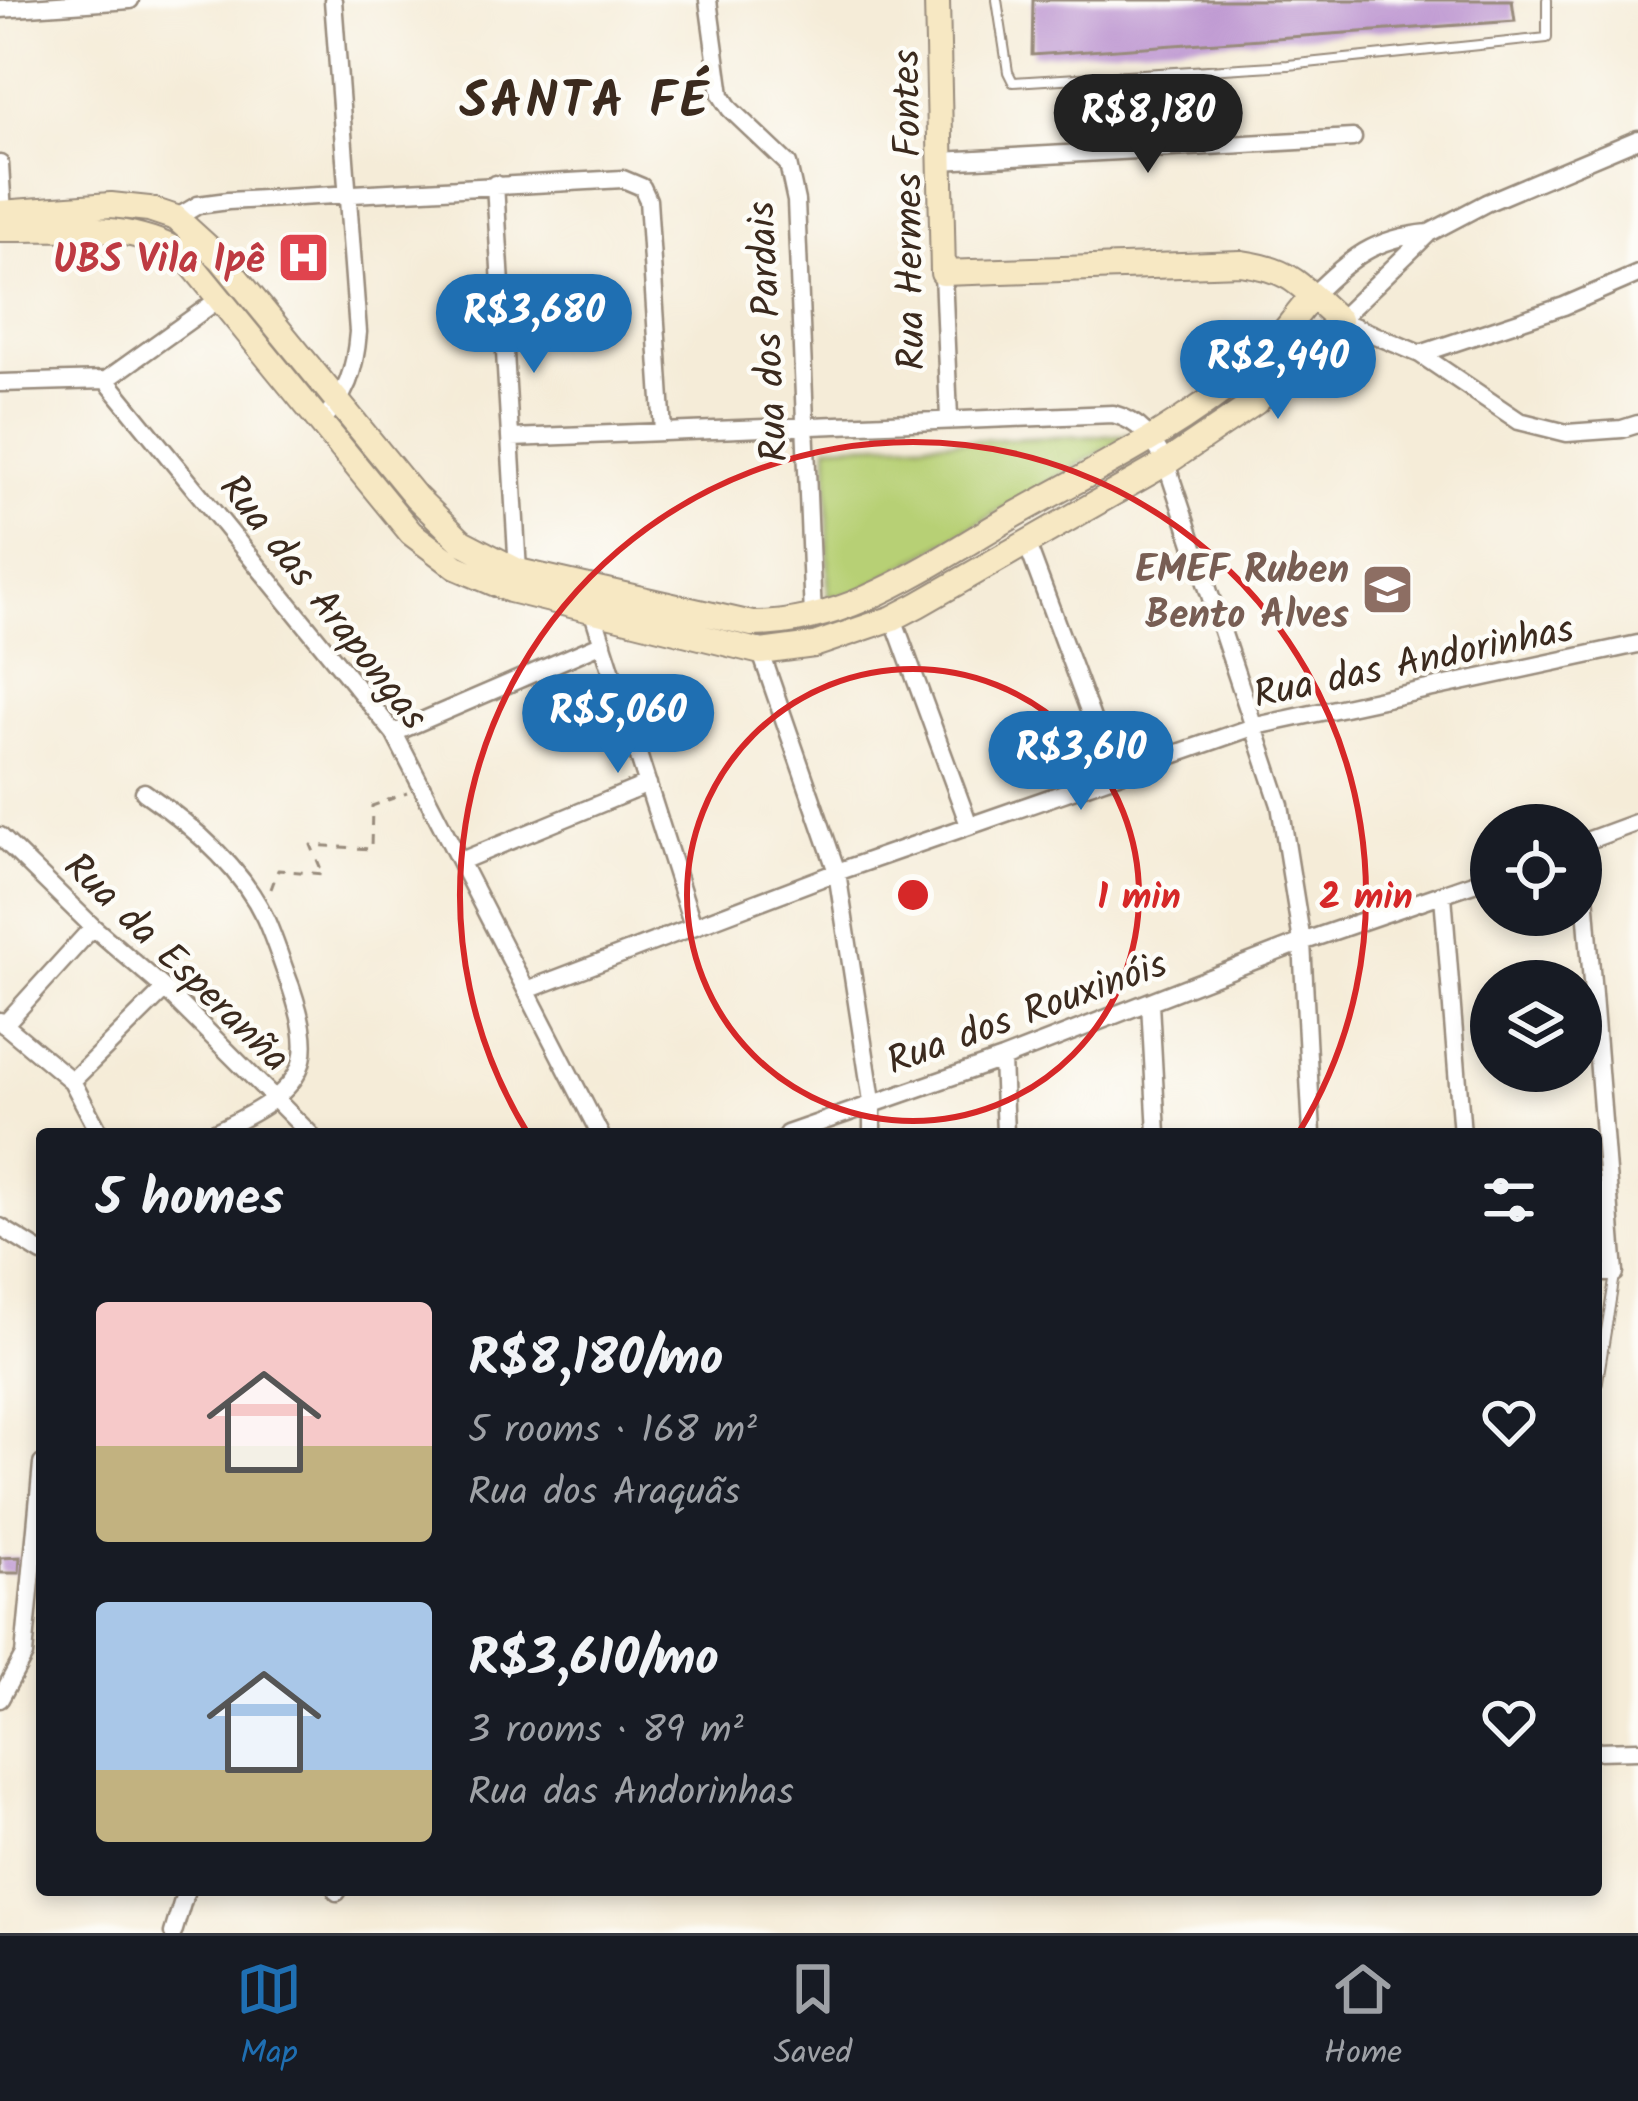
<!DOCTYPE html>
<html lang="en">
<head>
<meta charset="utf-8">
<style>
  body { margin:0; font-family:Kalam,sans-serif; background:#242831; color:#f1f3f6; height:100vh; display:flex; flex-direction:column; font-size:45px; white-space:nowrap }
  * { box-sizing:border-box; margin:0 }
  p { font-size:39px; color:#9ea1a6 }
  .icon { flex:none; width:66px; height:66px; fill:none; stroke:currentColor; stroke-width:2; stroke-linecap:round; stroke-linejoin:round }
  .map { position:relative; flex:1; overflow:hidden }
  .drawer { position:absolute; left:36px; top:1128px; width:1566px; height:768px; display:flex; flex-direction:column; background:#171b24; border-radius:12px; box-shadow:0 6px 18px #0003 }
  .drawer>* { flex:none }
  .controls { position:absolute; left:1470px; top:804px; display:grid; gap:24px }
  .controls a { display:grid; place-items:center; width:132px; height:132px; border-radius:50%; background:#171b24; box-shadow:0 6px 18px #0003; font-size:60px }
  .price { position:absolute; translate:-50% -102px; padding:0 27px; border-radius:42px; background:#1f6fb2; color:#fff; font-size:39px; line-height:78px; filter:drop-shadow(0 3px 6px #0008) }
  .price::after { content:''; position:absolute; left:50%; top:72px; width:36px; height:27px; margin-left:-18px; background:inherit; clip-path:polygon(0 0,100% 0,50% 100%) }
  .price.current { background:#222; color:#fff }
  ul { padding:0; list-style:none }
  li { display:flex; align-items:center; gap:36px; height:300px; padding:0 60px }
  li span { display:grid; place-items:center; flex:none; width:336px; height:240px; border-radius:12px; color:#555 }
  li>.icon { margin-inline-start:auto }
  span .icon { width:144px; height:144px; fill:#fffc; stroke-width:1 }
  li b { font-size:51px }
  h2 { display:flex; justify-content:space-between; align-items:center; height:144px; padding:0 60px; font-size:51px }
  .tabs { display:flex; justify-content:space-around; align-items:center; height:168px; border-top:3px solid #363941; background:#171b24; font-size:33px; color:#9ea1a6 }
  .tabs a { display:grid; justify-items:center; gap:6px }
  .tabs .current { color:#1f6fb2 }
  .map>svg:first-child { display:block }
  .green { fill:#b7d075; stroke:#797d4a; stroke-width:3 }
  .building { fill:#bc94d0 }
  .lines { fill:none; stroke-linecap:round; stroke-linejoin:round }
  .lane-casing { stroke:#988b7b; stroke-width:12 }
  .street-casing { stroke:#988b7b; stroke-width:21 }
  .secondary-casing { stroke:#988b7b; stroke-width:28 }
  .path { stroke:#988b7b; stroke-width:3; stroke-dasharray:9 9; stroke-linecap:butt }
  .lane { stroke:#fff; stroke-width:8 }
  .street { stroke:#fff; stroke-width:16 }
  .secondary { stroke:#f7e8c3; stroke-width:24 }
  .ring { fill:none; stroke:#d62828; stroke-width:6 }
  .labels { text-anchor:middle; stroke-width:9; stroke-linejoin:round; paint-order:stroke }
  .street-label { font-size:39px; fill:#3b2a1e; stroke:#fdfcf7 }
  .health-label { font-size:39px; font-weight:bold; fill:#be3a42; stroke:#fdfcf7; text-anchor:end }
  .education-label { font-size:39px; font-weight:bold; fill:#785e54; stroke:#fdfcf7; text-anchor:end }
  .district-label { font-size:51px; font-weight:bold; letter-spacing:3px; fill:#3b2a1e; stroke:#fdfcf7 }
  .centre { fill:#d62828; stroke:#fdfcf7; stroke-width:6 }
  .ring-label { font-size:36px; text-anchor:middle; font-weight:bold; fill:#d62828; stroke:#fdfcf7; stroke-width:9; stroke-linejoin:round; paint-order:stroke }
</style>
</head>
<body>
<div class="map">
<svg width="1638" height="1933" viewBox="0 0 1638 1933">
  <rect width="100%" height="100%" fill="#fdfcf7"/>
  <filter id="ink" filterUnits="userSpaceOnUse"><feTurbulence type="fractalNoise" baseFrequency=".00833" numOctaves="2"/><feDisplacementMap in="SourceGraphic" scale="24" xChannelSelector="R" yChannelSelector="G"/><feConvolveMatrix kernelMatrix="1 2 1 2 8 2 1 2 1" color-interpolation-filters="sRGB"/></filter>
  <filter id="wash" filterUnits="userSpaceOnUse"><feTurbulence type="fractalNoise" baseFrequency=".004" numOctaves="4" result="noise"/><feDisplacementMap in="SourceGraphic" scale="48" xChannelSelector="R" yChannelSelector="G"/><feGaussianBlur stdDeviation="2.7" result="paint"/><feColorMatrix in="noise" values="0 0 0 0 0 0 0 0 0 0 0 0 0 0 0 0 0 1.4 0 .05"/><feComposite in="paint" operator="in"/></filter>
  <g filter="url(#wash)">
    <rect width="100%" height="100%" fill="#f5ecd8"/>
    <path class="green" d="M1130,435l-271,157 -31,6v-153z"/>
    <g id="blocks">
      <path class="building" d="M1033,0h479l3,21 -483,34z
        M20,1557l-1,16h-19v-15z"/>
    </g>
  </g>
  <g filter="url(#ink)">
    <use href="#blocks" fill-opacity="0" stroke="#988b7b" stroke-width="3"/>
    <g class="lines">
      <defs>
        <path id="lane" d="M997,0l11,72 5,10 275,-17 259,-27v-38
          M1596,1393l19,-118"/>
        <path id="street" d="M708,0l13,95 9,14 58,55 8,37 17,416
          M0,9l130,-9
          M1638,139l-152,64 -57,30 -90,87 81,34 99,67 48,12 55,-4 16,-5
          M941,161l412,-23
          M0,164l3,49
          M495,184l23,387
          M176,218l22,-13 30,-4 395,-22 19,8 6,13 15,231
          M943,273l6,145
          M1312,296c38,-38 62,-58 117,-63
          M1420,354l144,-48 74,-32
          M106,380l288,353 206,401
          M0,383l106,-3 116,-83
          M319,423c28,-26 36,-53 39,-91l-25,-332
          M512,438l601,-24c27,7 40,25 53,49l114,342 22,137 10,192
          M1027,544l86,231
          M592,610l101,316
          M893,618l76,207
          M759,647l78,225 35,229v33
          M394,733l209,-90
          M144,792c45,31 97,75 121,126 10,22 17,46 26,69 8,24 19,58 8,82 -13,31 -59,51 -88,65
          M0,836l93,91 72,62 145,145
          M1581,843l34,430h-19
          M1581,843l57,-21
          M461,861l187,-77
          M1443,895l19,239
          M527,990l310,-118 419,-146 382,-82
          M1150,1003l7,131
          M0,1021l72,60 28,53
          M4,1025l89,-98
          M1002,1059l3,75
          M72,1081l93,-92
          M787,1134l215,-75 300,-117 189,-65
          M0,1227l42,26
          M0,1699l24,-44 18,-191
          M1596,1751l42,-1
          M337,1892l1,-2
          M173,1933l13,-43"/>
        <path id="secondary" d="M0,213l111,-8 38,4 27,9 45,41 195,238 46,45 56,29 234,53c99,1 185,-65 268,-112 77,-43 157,-82 226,-140 25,-21 45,-50 66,-76
          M0,229c62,1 129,-8 183,25l228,279 45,34 54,23 251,62 53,-7 79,-27 25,-13 248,-142 90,-61 83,-82c-38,-33 -45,-50 -98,-57l-298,10 -6,-273"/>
      </defs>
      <use href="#lane" class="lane-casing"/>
      <use href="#street" class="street-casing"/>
      <use href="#secondary" class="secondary-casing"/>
      <path class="path" d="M271,889l7,-19 45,4 -12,-29 60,4 1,-43 35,-13"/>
      <use href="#lane" class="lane"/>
      <use href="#street" class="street"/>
      <use href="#secondary" class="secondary"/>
    </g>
  </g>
  <g class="ring">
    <circle cx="913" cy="895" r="226"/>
    <path d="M527 1132A453 453 0 1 1 1299 1132"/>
  </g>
  <defs>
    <symbol id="hospital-square" viewBox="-11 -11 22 22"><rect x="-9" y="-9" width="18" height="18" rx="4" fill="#e0444e" stroke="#fdfcf7"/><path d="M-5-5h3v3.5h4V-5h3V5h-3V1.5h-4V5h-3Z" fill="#fff"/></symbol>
    <symbol id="school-square" viewBox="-11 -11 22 22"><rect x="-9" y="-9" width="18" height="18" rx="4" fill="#8d6e63" stroke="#fdfcf7"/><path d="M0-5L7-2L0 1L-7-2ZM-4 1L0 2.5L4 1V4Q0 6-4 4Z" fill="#fff"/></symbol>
  </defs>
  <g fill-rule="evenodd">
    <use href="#hospital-square" x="274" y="228" width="59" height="59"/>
    <use href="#school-square" x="1358" y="560" width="59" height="59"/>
  </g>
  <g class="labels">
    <g class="street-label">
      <text transform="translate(907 210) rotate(-91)" y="14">Rua Hermes Fontes</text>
      <text transform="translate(766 332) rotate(-93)" y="14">Rua dos Pardais</text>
      <text transform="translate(325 601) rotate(52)" y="14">Rua das Arapongas</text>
      <text transform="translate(1413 660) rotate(-12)" y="14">Rua das Andorinhas</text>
      <text transform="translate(178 961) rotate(44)" y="14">Rua da Esperanña</text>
      <text transform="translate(1026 1011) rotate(-20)" y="14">Rua dos Rouxinóis</text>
    </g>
    <g class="health-label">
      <text x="264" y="272">UBS Vila Ipê</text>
    </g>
    <g class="education-label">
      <text x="1349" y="582">EMEF Ruben<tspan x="1349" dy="45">Bento Alves</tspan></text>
    </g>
    <g class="district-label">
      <text x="585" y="117">SANTA FÉ</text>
    </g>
  </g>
  <circle cx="913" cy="895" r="18" class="centre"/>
  <g class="ring-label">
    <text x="1139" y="908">1 min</text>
    <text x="1366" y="908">2 min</text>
  </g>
</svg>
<div class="controls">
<a><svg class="icon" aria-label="locate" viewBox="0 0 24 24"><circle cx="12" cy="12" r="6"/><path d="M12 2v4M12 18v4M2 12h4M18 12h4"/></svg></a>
<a><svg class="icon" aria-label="layers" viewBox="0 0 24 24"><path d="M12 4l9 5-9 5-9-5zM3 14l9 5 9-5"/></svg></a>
</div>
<b class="price current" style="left:1148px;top:176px">R$8,180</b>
<b class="price" style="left:534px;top:376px">R$3,680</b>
<b class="price" style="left:1278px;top:422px">R$2,440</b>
<b class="price" style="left:618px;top:776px">R$5,060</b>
<b class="price" style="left:1081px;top:813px">R$3,610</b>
<section class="drawer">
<h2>5 homes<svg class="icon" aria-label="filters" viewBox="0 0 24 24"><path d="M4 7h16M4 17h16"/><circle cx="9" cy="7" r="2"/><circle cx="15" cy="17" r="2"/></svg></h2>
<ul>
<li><span style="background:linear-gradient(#f6c9c9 60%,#c2b280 0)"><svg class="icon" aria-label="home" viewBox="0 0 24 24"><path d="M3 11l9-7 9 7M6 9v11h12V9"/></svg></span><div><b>R$8,180/mo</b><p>5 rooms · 168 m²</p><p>Rua dos Araquãs</p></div><svg class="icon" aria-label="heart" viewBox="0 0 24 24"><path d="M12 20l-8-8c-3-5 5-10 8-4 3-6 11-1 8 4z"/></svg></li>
<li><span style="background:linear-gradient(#a9c7e8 70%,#c2b280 0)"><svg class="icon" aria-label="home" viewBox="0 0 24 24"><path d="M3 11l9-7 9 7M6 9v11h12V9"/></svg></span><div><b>R$3,610/mo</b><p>3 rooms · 89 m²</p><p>Rua das Andorinhas</p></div><svg class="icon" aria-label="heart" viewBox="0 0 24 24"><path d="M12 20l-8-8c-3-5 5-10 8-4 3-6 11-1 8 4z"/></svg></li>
</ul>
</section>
</div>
<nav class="tabs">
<a class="current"><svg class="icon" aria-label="map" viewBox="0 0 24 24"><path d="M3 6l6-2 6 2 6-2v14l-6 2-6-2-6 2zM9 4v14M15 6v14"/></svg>Map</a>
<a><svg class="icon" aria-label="saved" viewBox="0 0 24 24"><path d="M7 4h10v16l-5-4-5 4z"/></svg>Saved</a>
<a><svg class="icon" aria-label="home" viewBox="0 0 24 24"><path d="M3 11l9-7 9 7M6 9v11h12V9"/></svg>Home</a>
</nav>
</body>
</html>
